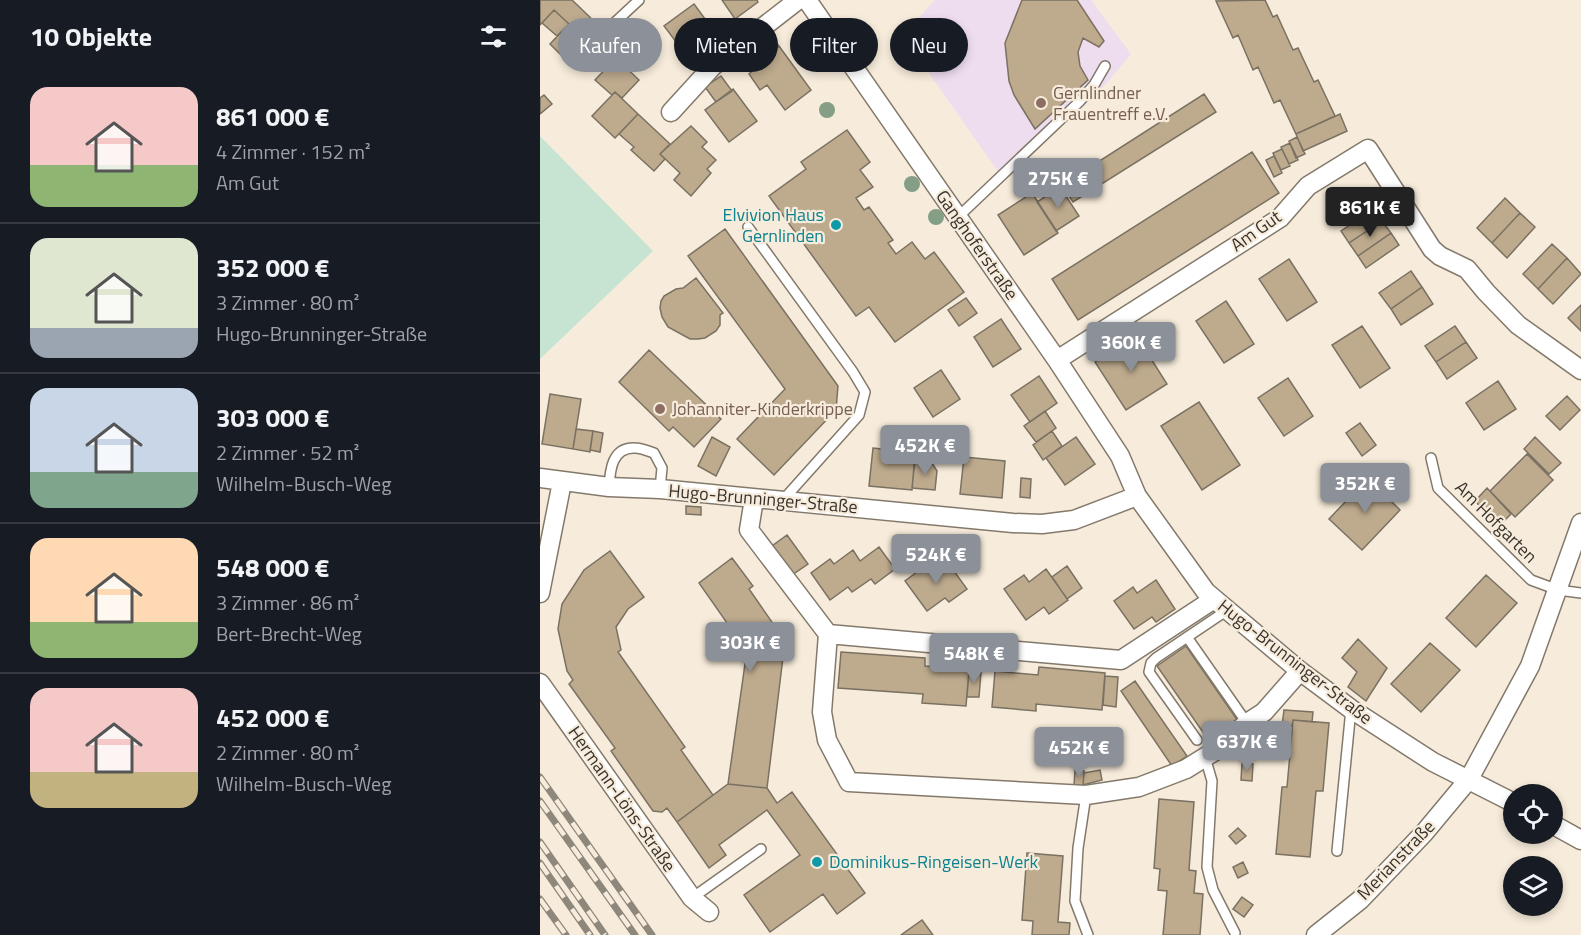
<!DOCTYPE html>
<html lang="de">
<head>
<meta charset="utf-8">
<style>
  body { margin:0; font-family:"Titillium Web",sans-serif; background:#242831; color:#f1f3f6; height:100vh; display:flex; flex-direction:column; font-size:22px; white-space:nowrap }
  * { box-sizing:border-box; margin:0 }
  p { font-size:20px; color:#9ea1a6 }
  .icon { flex:none; width:33px; height:33px; fill:none; stroke:currentColor; stroke-width:2; stroke-linecap:round; stroke-linejoin:round }
  .map { position:relative; flex:1; overflow:hidden }
  .panel { display:flex; flex-direction:column; background:#171b24; width:540px }
  .panel>* { flex:none }
  .banner { position:absolute; left:18px; top:18px; width:570px; height:54px; display:flex; gap:12px }
  .controls { position:absolute; left:963px; top:784px; display:grid; gap:12px }
  .controls a { display:grid; place-items:center; width:60px; height:60px; border-radius:50%; background:#171b24; box-shadow:0 3px 9px #0003; font-size:30px }
  .price { position:absolute; translate:-50% -51px; padding:0 14px; border-radius:6px; background:#8c9099; color:#fff; font-size:20px; line-height:39px; filter:drop-shadow(0 2px 3px #0008) }
  .price::after { content:''; position:absolute; left:50%; top:36px; width:18px; height:14px; margin-left:-9px; background:inherit; clip-path:polygon(0 0,100% 0,50% 100%) }
  .price.current { background:#222; color:#fff }
  ul { padding:0; list-style:none }
  li { display:flex; align-items:center; gap:18px; height:150px; padding:0 30px }
  li+li { border-top:2px solid #363941 }
  li span { display:grid; place-items:center; flex:none; width:168px; height:120px; border-radius:18px; color:#555 }
  li>.icon { margin-inline-start:auto }
  span .icon { width:72px; height:72px; fill:#fffc; stroke-width:1 }
  li b { font-size:26px }
  h2 { display:flex; justify-content:space-between; align-items:center; height:72px; padding:0 30px; font-size:26px }
  .chip { padding:0 21px; border-radius:27px; background:#171b24; box-shadow:0 3px 9px #0003; font-size:21px; line-height:54px }
  .chip.current { background:#8c9099; color:#fff }
  main { display:flex; flex:1; min-height:0 }
  .map>svg:first-child { display:block }
  .education { fill:#eeddef }
  .green { fill:#c7e4d2 }
  .building { fill:#beab8e; stroke:#7a7162; stroke-width:1.5 }
  .lines { fill:none; stroke-linecap:round; stroke-linejoin:round }
  .service-casing { stroke:#83796b; stroke-width:12 }
  .minor-casing { stroke:#83796b; stroke-width:21 }
  .service { stroke:#fff; stroke-width:9 }
  .minor { stroke:#fff; stroke-width:18 }
  .rail-casing { stroke:#8e877c; stroke-width:7 }
  .rail { stroke:#f7ecdb; stroke-width:4.5; stroke-dasharray:14; stroke-linecap:butt }
  .tree { fill:#859e86 }
  .education-dot { fill:#8d6e63; stroke:#f7ecdb; stroke-width:2 }
  .culture-dot { fill:#0f9aa8; stroke:#f7ecdb; stroke-width:2 }
  .labels { text-anchor:middle; stroke-width:4.5; stroke-linejoin:round; paint-order:stroke }
  .education-label { font-size:18px; fill:#785e54; stroke:#f7ecdb; text-anchor:start }
  .culture-label { font-size:18px; fill:#0d838f; stroke:#f7ecdb; text-anchor:end }
  .street-label { font-size:18px; fill:#37332d; stroke:#f7ecdb }
</style>
</head>
<body>
<main>
<section class="panel">
<h2>10 Objekte<svg class="icon" aria-label="filters" viewBox="0 0 24 24"><path d="M4 7h16M4 17h16"/><circle cx="9" cy="7" r="2"/><circle cx="15" cy="17" r="2"/></svg></h2>
<ul>
<li><span style="background:linear-gradient(#f6c9c9 65%,#8fb573 0)"><svg class="icon" aria-label="home" viewBox="0 0 24 24"><path d="M3 11l9-7 9 7M6 9v11h12V9"/></svg></span><div><b>861 000 €</b><p>4 Zimmer · 152 m²</p><p>Am Gut</p></div></li>
<li><span style="background:linear-gradient(#dfe7d0 75%,#9aa5b1 0)"><svg class="icon" aria-label="home" viewBox="0 0 24 24"><path d="M3 11l9-7 9 7M6 9v11h12V9"/></svg></span><div><b>352 000 €</b><p>3 Zimmer · 80 m²</p><p>Hugo-Brunninger-Straße</p></div></li>
<li><span style="background:linear-gradient(#c9d6e8 70%,#7fa58c 0)"><svg class="icon" aria-label="home" viewBox="0 0 24 24"><path d="M3 11l9-7 9 7M6 9v11h12V9"/></svg></span><div><b>303 000 €</b><p>2 Zimmer · 52 m²</p><p>Wilhelm-Busch-Weg</p></div></li>
<li><span style="background:linear-gradient(#ffd9b3 70%,#8fb573 0)"><svg class="icon" aria-label="home" viewBox="0 0 24 24"><path d="M3 11l9-7 9 7M6 9v11h12V9"/></svg></span><div><b>548 000 €</b><p>3 Zimmer · 86 m²</p><p>Bert-Brecht-Weg</p></div></li>
<li><span style="background:linear-gradient(#f6c9c9 70%,#c2b280 0)"><svg class="icon" aria-label="home" viewBox="0 0 24 24"><path d="M3 11l9-7 9 7M6 9v11h12V9"/></svg></span><div><b>452 000 €</b><p>2 Zimmer · 80 m²</p><p>Wilhelm-Busch-Weg</p></div></li>
</ul>
</section>
<div class="map">
<svg width="1041" height="935" viewBox="0 0 1041 935">
  <rect width="100%" height="100%" fill="#f7ecdb"/>
  <path class="education" d="M395,0h156l40,54 -30,36 -97,90 -102,-145z"/>
  <path class="green" d="M0,136l113,115 -113,108z"/>
  <path class="building" d="M0,0h32l24,23 -32,35 -14,-14 19,-20 -15,-14 -14,15z
    M182,0h35l1,2 -23,17z
    M482,0h55l27,41 -5,6 -16,-9 -5,14 2,14 8,14 -53,49 -21,-34 -5,-14 -4,-38z
    M725,0l8,17 4,-2 16,35 5,-2 16,34 4,-2 17,36 -39,18 -16,-34 -6,3 -16,-36 -5,3 -15,-35 -5,3 -17,-37z
    M154,4l28,38 -30,21 -28,-37z
    M14,10l15,14 -12,12 -15,-13z
    M177,19l15,21 -11,8 -2,-4 3,-2 -13,-17z
    M228,31l11,15 -14,10 -11,-14z
    M239,46l32,44 -26,20 -18,-25 -7,5 -11,-16 6,-5 -3,-4z
    M76,58l23,22 -17,18 -7,-6 -3,3 -17,-15z
    M181,76l11,15 -16,11 -11,-15z
    M193,89l24,32 -28,21 -24,-32z
    M75,92l23,22 -23,24 -23,-22z
    M664,94l12,18 -143,90 -11,-17z
    M4,95l8,9 -12,10v-16z
    M98,114l32,30 -10,10 5,5 -11,12 -23,-21 3,-3 -15,-13z
    M800,114l7,17 -44,20 -7,-17z
    M151,126l16,16 -5,5 14,13 -9,9 4,4 -20,23 -17,-16 6,-7 -20,-19z
    M307,130l23,32 -10,8 13,17 -17,11 8,12 5,-3 24,33 -5,3 8,11 16,-12 13,17 9,-7 30,40 -69,50 -26,-35 -13,9 -87,-120 37,-27 -5,-7z
    M757,137l8,17 -9,4 -7,-17z
    M750,143l8,17 -9,4 -8,-17z
    M742,149l8,17 -9,4 -8,-17z
    M712,152l27,41 -201,127 -26,-41z
    M734,156l8,17 -8,4 -8,-17z
    M520,187l19,29 -23,15 -19,-29z
    M492,193l26,40 -34,22 -26,-40z
    M965,198l15,15 -28,30 -15,-15z
    M834,209l8,12 -33,22 -8,-12z
    M980,213l15,14 -28,31 -15,-15z
    M842,221l9,12 -33,23 -9,-13z
    M185,229l113,157 -2,24 -62,65 -37,-36 48,-50 -97,-133z
    M851,233l8,12 -33,23 -8,-12z
    M1012,244l15,14 -29,31 -15,-15z
    M1027,258l14,16 -28,30 -15,-15z
    M749,259l28,43 -30,19 -28,-42z
    M871,271l11,16 -31,22 -12,-16z
    M156,278l27,35 -3,2v10l-4,6 -11,7 -7,1h-8l-22,-12 -6,-10 -2,-9 1,-7 3,-5 12,-7 7,-1z
    M882,287l11,17 -32,21 -10,-16z
    M426,298l11,15 -18,13 -11,-16z
    M686,301l28,43 -30,19 -28,-42z
    M1041,305v26l-13,-13z
    M461,319l20,30 -28,18 -19,-30z
    M822,326l28,42 -30,20 -28,-43z
    M915,326l11,16 -30,20 -11,-16z
    M596,335l31,49 -41,26 -31,-48z
    M926,342l11,16 -30,21 -11,-17z
    M109,350l72,69 -27,28 -21,-20 -4,4 -50,-49z
    M401,370l19,29 -27,18 -19,-29z
    M499,376l18,27 -27,19 -19,-27z
    M748,378l25,38 -29,20 -26,-38z
    M958,381l18,28 -32,21 -18,-27z
    M10,394l31,5 -8,50 -31,-5z
    M1027,396l13,14 -20,20 -14,-14z
    M659,402l41,63 -38,25 -41,-64z
    M505,411l11,17 -20,14 -12,-16z
    M820,423l16,22 -14,11 -16,-23z
    M36,429l17,2 -3,21 -17,-3z
    M53,431l10,2 -3,19 -10,-2z
    M512,431l10,15 -19,14 -10,-15z
    M172,437l18,10 -14,29 -18,-10z
    M536,437l19,27 -30,21 -19,-27z
    M995,437l26,26 -12,11 -25,-25z
    M333,448l42,5 -3,37 -43,-4z
    M987,454l26,26 -38,37 -25,-26z
    M424,457l41,4 -3,37 -42,-4z
    M375,461l17,2 5,8 -2,19 -23,-2z
    M481,478l10,1 -1,19 -10,-1z
    M828,478l32,32 -38,40 -33,-31z
    M947,488l24,26 -12,12 -24,-25z
    M146,506l15,1v8l-15,-1z
    M247,535l21,29 -16,11 -20,-29z
    M339,547l16,22 -20,15 -4,-5 -19,13 -4,-5 -18,13 -19,-27 19,-14 4,5 19,-14 7,11z
    M70,551l34,46 -16,12 -12,18 5,23 -3,2 67,95 -4,3 32,45 -36,27 -10,-14 -5,4 -9,-1 -42,-60 4,-3 -46,-64 4,-4 -6,-9 -9,-42 4,-25 22,-34z
    M192,558l21,28 -4,3 36,52 -18,147 -39,-4 17,-120 -6,-24 -40,-57z
    M406,560l21,29 -18,13 -4,-4 -18,13 -22,-30 20,-15 4,6z
    M527,566l15,22 -15,11 -15,-22z
    M506,569l22,31 -19,14 -5,-7 -18,13 -22,-31 20,-14 5,7z
    M946,575l31,28 -41,44 -30,-29z
    M616,580l19,29 -19,13 -4,-5 -18,12 -20,-28 19,-14 4,6z
    M818,639l29,29 -21,33 -18,-14 9,-15 -15,-14z
    M890,643l30,27 -39,42 -30,-28z
    M646,646l52,75 -29,20 -52,-75z
    M301,652l84,6v8l44,3 -3,37 -44,-3 1,-9 -85,-6z
    M499,667l66,6 -3,37 -66,-6v7l-44,-4 3,-36 43,4z
    M429,671l12,1 -2,25h-12z
    M565,676l13,1 -2,30 -13,-2z
    M595,681l52,75 -15,10 -51,-75z
    M744,710l29,2 -1,10 -19,-2 -1,6h-10z
    M753,720l36,3 -6,68h-7l-6,66 -34,-3 6,-67h5z
    M702,763l11,1 -1,17 -11,-1z
    M535,770l9,1 -1,15 -9,-1z
    M560,770l2,10 -19,5 1,-12z
    M188,784l39,4 10,15 15,-11 73,101 -28,21 -14,-20 -53,38 -26,-37 56,-40 -33,-45 -48,35 7,10 -17,13 -32,-46z
    M619,799l35,3 -5,68 7,1 -2,22 9,1 -3,41h-37l4,-44 -9,-1 2,-21 -6,-1z
    M698,828l8,8 -10,8 -7,-8z
    M487,853l36,3 -5,66 12,1 -1,12h-37l1,-14 -11,-1z
    M703,862l5,11 -10,5 -5,-11z
    M702,897l11,8 -9,12 -11,-8z
    M382,920l11,15h-32z"/>
  <g class="lines">
    <defs>
      <path id="service" d="M71,26l28,-26
        M418,217l121,-115 15,-17 11,-19
        M208,227l105,145 12,20 -6,23 -76,85
        M891,458l7,30 93,92 27,10 23,3
        M69,487c1,-17 3,-40 26,-39 6,0 13,3 19,5l8,15 -2,21
        M647,637l60,86
        M657,740l-48,-68 2,-9 5,-5 70,-47
        M665,757l7,24 -5,86 6,23 22,43
        M546,795l-8,53 -3,53 13,34
        M797,851l14,-142
        M152,898l69,-49"/>
      <path id="minor" d="M267,0l250,360 63,96 17,40 69,96 94,79 51,38 82,53 81,41
        M131,112l42,-46 85,-66
        M517,360l223,-142 28,-32 60,-37 64,100 8,7 27,13 19,23 32,33 63,45
        M0,478l69,9 51,2 353,34 29,1 32,-4 63,-24
        M214,499l-5,31 79,104 293,26 93,-61
        M0,593l22,-111
        M288,634l-6,78 5,28 22,42 237,13 53,-8 47,-18 29,-18 32,-28 17,-11 36,-41
        M0,683l152,215 17,14
        M1012,824l29,16
        M776,935l44,-35 64,-67 45,-54 61,-113 51,-143"/>
    </defs>
    <use href="#service" class="service-casing"/>
    <use href="#minor" class="minor-casing"/>
    <use href="#service" class="service"/>
    <use href="#minor" class="minor"/>
    <defs>
      <path id="rail" d="M0,777l112,158
        M0,801l95,134
        M0,842l65,93
        M0,863l50,72
        M0,899l26,36"/>
    </defs>
    <use href="#rail" class="rail-casing"/>
    <use href="#rail" class="rail"/>
  </g>
  <g class="tree">
    <circle cx="287" cy="110" r="8"/>
    <circle cx="372" cy="184" r="8"/>
    <circle cx="396" cy="217" r="8"/>
  </g>
  <g class="education-dot">
    <circle cx="501" cy="103" r="6"/>
    <circle cx="120" cy="409" r="6"/>
  </g>
  <g class="culture-dot">
    <circle cx="296" cy="225" r="6"/>
    <circle cx="277" cy="862" r="6"/>
  </g>
  <g class="labels">
    <g class="education-label">
      <text x="513" y="99">Gernlindner<tspan x="513" dy="21">Frauentreff e.V.</tspan></text>
      <text x="132" y="415">Johanniter-Kinderkrippe</text>
    </g>
    <g class="culture-label">
      <text x="284" y="221">Elvivion Haus<tspan x="284" dy="21">Gernlinden</tspan></text>
      <text x="289" y="868" text-anchor="start">Dominikus-Ringeisen-Werk</text>
    </g>
    <g class="street-label">
      <text transform="translate(716 231) rotate(-35)" y="6">Am Gut</text>
      <text transform="translate(437 245) rotate(55)" y="6">Ganghoferstraße</text>
      <text transform="translate(223 499) rotate(5)" y="6">Hugo-Brunninger-Straße</text>
      <text transform="translate(956 522) rotate(45)" y="6">Am Hofgarten</text>
      <text transform="translate(755 662) rotate(38)" y="6">Hugo-Brunninger-Straße</text>
      <text transform="translate(82 799) rotate(55)" y="6">Hermann-Löns-Straße</text>
      <text transform="translate(856 860) rotate(-46)" y="6">Merianstraße</text>
    </g>
  </g>
</svg>
<div class="controls">
<a><svg class="icon" aria-label="locate" viewBox="0 0 24 24"><circle cx="12" cy="12" r="6"/><path d="M12 2v4M12 18v4M2 12h4M18 12h4"/></svg></a>
<a><svg class="icon" aria-label="layers" viewBox="0 0 24 24"><path d="M12 4l9 5-9 5-9-5zM3 14l9 5 9-5"/></svg></a>
</div>
<b class="price" style="left:518px;top:209px">275K €</b>
<b class="price current" style="left:830px;top:238px">861K €</b>
<b class="price" style="left:591px;top:373px">360K €</b>
<b class="price" style="left:385px;top:476px">452K €</b>
<b class="price" style="left:825px;top:514px">352K €</b>
<b class="price" style="left:396px;top:585px">524K €</b>
<b class="price" style="left:210px;top:673px">303K €</b>
<b class="price" style="left:434px;top:684px">548K €</b>
<b class="price" style="left:707px;top:772px">637K €</b>
<b class="price" style="left:539px;top:778px">452K €</b>
<div class="banner">
<a class="chip current">Kaufen</a>
<a class="chip">Mieten</a>
<a class="chip">Filter</a>
<a class="chip">Neu</a>
</div>
</div>
</main>
</body>
</html>
